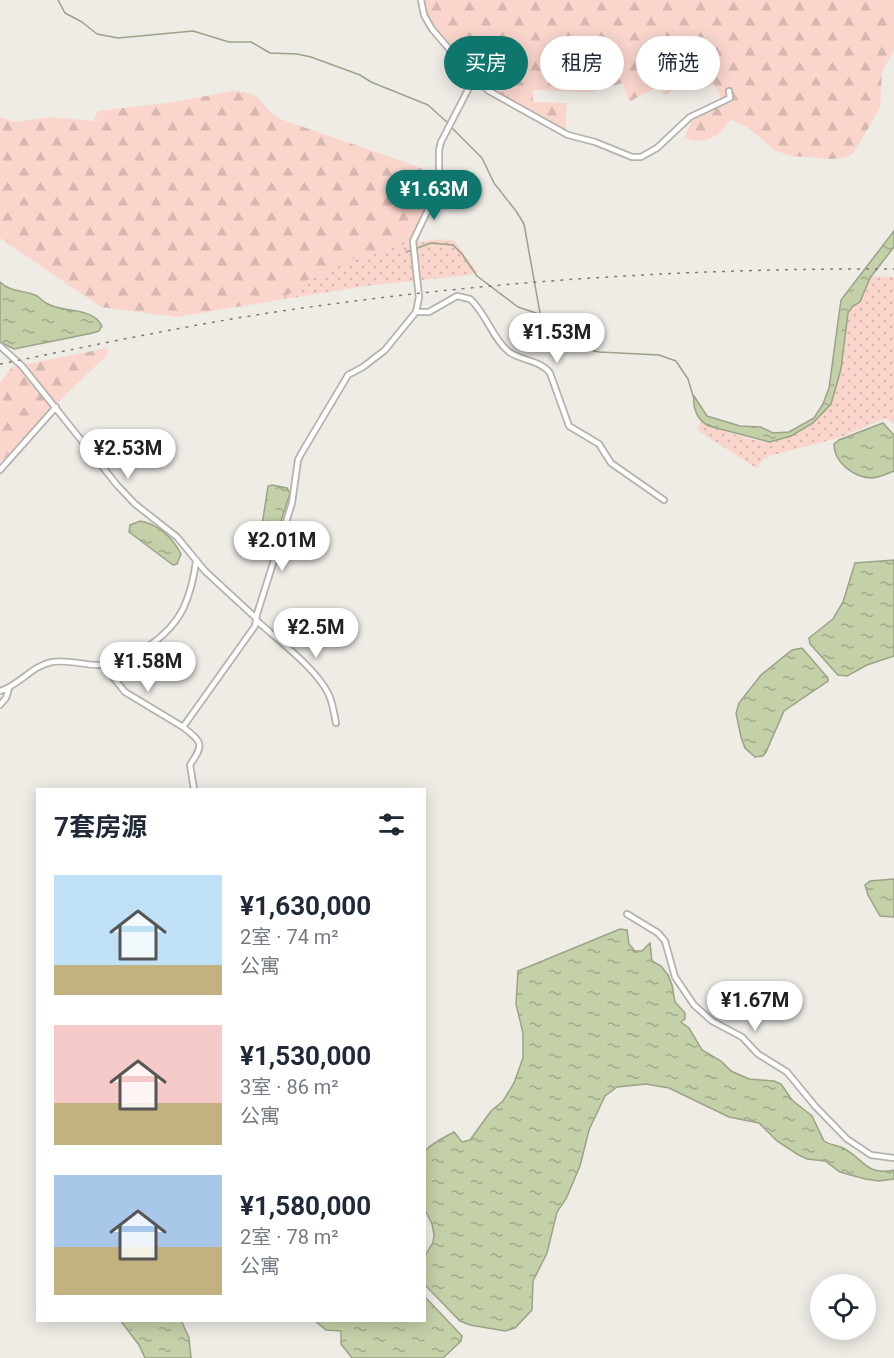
<!DOCTYPE html>
<html lang="zh">
<head>
<meta charset="utf-8">
<style>
  body { margin:0; font-family:Roboto,"Noto Sans SC",sans-serif; background:#f2f2f3; color:#1f2937; height:100vh; display:flex; flex-direction:column; font-size:22px; white-space:nowrap }
  * { box-sizing:border-box; margin:0 }
  p { font-size:20px; color:#747a83 }
  .icon { flex:none; width:33px; height:33px; fill:none; stroke:currentColor; stroke-width:2; stroke-linecap:round; stroke-linejoin:round }
  .map { position:relative; flex:1; overflow:hidden }
  .panel { position:absolute; left:36px; top:788px; width:390px; height:534px; display:flex; flex-direction:column; background:#fff; border-radius:0px; box-shadow:0 3px 15px #0003 }
  .panel>* { flex:none }
  .hud { position:absolute; left:444px; top:36px; width:360px; height:54px; display:flex; gap:12px }
  .controls { position:absolute; left:810px; top:1274px; display:grid; gap:12px }
  .controls a { display:grid; place-items:center; width:66px; height:66px; border-radius:50%; background:#fff; box-shadow:0 3px 15px #0003; font-size:30px }
  .price { position:absolute; translate:-50% -51px; padding:0 14px; border-radius:21px; background:#fff; color:#222; font-size:20px; line-height:39px; filter:drop-shadow(0 2px 3px #0008) }
  .price::after { content:''; position:absolute; left:50%; top:36px; width:18px; height:14px; margin-left:-9px; background:inherit; clip-path:polygon(0 0,100% 0,50% 100%) }
  .price.active { background:#0f766e; color:#fff }
  ul { padding:0; list-style:none }
  li { display:flex; align-items:center; gap:18px; height:150px; padding:0 18px }
  li span { display:grid; place-items:center; flex:none; width:168px; height:120px; border-radius:0px; color:#555 }
  li>.icon { margin-inline-start:auto }
  span .icon { width:72px; height:72px; fill:#fffc; stroke-width:1 }
  li b { font-size:26px }
  h2 { display:flex; justify-content:space-between; align-items:center; height:72px; padding:0 18px; font-size:26px }
  .tag { padding:0 21px; border-radius:27px; background:#fff; box-shadow:0 3px 15px #0003; font-size:21px; line-height:54px }
  .tag.active { background:#0f766e; color:#fff }
  .map>svg:first-child { display:block }
  .grass { fill:url(#grass-dots) }
  .forest { fill:url(#forest-firs) }
  .water { fill:url(#water-ripples); stroke:#9ba387; stroke-width:1.5 }
  .lines { fill:none; stroke-linecap:round; stroke-linejoin:round }
  .stream { stroke:#9ba387; stroke-width:1.5 }
  .street-casing { stroke:#b5b1ac; stroke-width:8 }
  .street { stroke:#fff; stroke-width:4.5 }
  .rail { stroke:#7d7c78; stroke-width:1.5; stroke-dasharray:3 6; stroke-linecap:butt }
</style>
</head>
<body>
<div class="map">
<svg width="894" height="1358" viewBox="0 0 894 1358">
  <defs>
    <pattern id="grass-dots" width="8" height="8" patternUnits="userSpaceOnUse" patternTransform="scale(1.5)"><rect width="8" height="8" fill="#f9d5cc"/><path d="M2 2h.1M6 6h.1" fill="none" stroke="#d6b8b0" stroke-width="1.8" stroke-linecap="round"/></pattern>
    <pattern id="forest-firs" width="22" height="20" patternUnits="userSpaceOnUse" patternTransform="scale(1.5)"><rect width="22" height="20" fill="#f9d5cc"/><path d="M5 1l3.5 6h-7zM16 11l3.5 6h-7z" fill="#d6b8b0"/></pattern>
    <pattern id="water-ripples" width="26" height="14" patternUnits="userSpaceOnUse" patternTransform="scale(1.5)"><rect width="26" height="14" fill="#c4d0a8"/><path d="M2 4q2-2 4 0t4 0M15 11q2-2 4 0t4 0" fill="none" stroke="#a0aa8a"/></pattern>
  </defs>
  <rect width="100%" height="100%" fill="#efece6"/>
  <path class="grass" d="M412,236l9,6 19,-3 15,2 22,31 -8,3 -104,11 -86,14 19,-11 10,-9 50,-23 51,-14z
    M872,276l22,1v147l-7,-5 -6,1 -40,17 -71,19 -6,3 -8,9 -59,-38 4,-8 8,4c17,5 41,15 59,16 8,1 18,-6 26,-9 50,-19 48,-74 54,-119l5,-8 7,-4z"/>
  <path class="forest" d="M424,0h470v50l-12,22 -2,36 -27,46 -9,4 -14,1 -38,-3 -16,-5 -28,-23 -15,-8c-6,2 -7,5 -11,10 -10,11 -24,13 -38,8l8,-17 32,-17 -10,-20 -5,2 -4,-6 -7,-3 -34,18 -5,-9 -30,16 -6,-19 -31,9 -59,-2v12l34,1 -2,29 -73,-44 -58,-61 -8,-15z
    M234,91c32,2 24,15 46,28l133,46c10,4 20,9 23,21l-27,57 -51,14 -50,23 -10,9 -19,11 -102,17 -76,-10 -101,-69v-121l15,5 36,-5 42,4 5,-10 69,-8z
    M107,348l1,6 -64,62 -44,47v-80l12,-16z"/>
  <path class="water" d="M894,231v16l-24,31 -10,24 -7,4 -5,7 -7,56 -10,35 -18,19 -22,13 -21,6 -61,-16c-11,-5 -17,-18 -15,-30l13,20 33,10 21,1 12,6 16,-1 25,-14 9,-14 6,-16 12,-88z
    M0,282c10,10 22,8 35,13 5,2 7,6 11,8 17,11 46,3 56,23l-3,5 -6,2 -79,16 -14,-7z
    M883,423l11,12v36c-8,3 -15,7 -23,7 -18,-1 -37,-16 -37,-34l5,-4z
    M272,485l15,3 3,5 -14,44 -5,3 -9,-4 -1,-4 7,-46z
    M140,521c18,3 33,17 41,33l-4,10 -4,1 -44,-33 1,-7z
    M894,560v96l-27,9 -20,11 -9,-1 -28,-31 -1,-6 24,-19 10,-17 12,-39z
    M802,648l26,30v3l-44,30 -18,41 -3,4 -8,1 -10,-9 -4,-11 -5,-24 3,-10 22,-28 31,-25z
    M894,879v38l-14,-1 -12,-21 -3,-10 5,-4z
    M620,929l7,1 2,14 6,7h7l8,-8 2,18 9,5 7,9 4,10 3,17 10,11v6l-4,3 8,6 13,22 19,11 10,10 18,8 25,2 7,3 11,16 20,16 12,25c6,4 13,4 19,7 21,11 23,28 51,22v9l-15,2 -14,-2 -25,-7 -15,-11 -18,-2 -10,-5 -20,-13 -18,-18 -30,-6 -60,-29 -23,-4 -29,3 -12,9 -16,34 -9,36 -14,33 -9,13 -10,41 -14,28 -1,29 -17,18 -10,3 -35,-6 -10,-4 -35,-36v-29l8,-14 1,-7 -2,-11 -7,-14v-59c7,-8 20,-14 29,-19l8,10 8,-2 21,-29 12,-10 11,-18 9,-25v-25l-7,-29 2,-33z
    M425,1297l37,39 -1,5 -18,17h-91l-11,-14v-13l-15,-1 -12,-10h110z
    M120,1320h61l8,18 2,20h-46l-6,-13z"/>
  <g class="lines">
    <path class="stream" d="M58,0l7,13 17,9 15,12 21,4 75,-7 36,11h22l19,11 27,1 14,3 49,18 11,7 57,23 20,18
      M451,127l31,31 12,25 22,28 8,13 16,89
      M406,252l25,-9 22,2 9,9 15,22 41,31 30,10 15,17 23,15 13,3 60,3 17,6 12,18 6,20"/>
    <defs>
      <path id="street" d="M421,0l3,15 8,14 42,49 15,13 79,44 27,7 37,15h9l16,-9 33,-31 40,-19 -1,-7
        M416,312h13l28,-16 13,3c16,14 22,39 39,53 13,9 31,8 41,21l19,53 30,18 12,19 53,37
        M0,346l22,20 95,119 18,19 42,33 28,34 51,47
        M0,470l56,-63
        M256,620c22,20 61,49 73,75 4,9 5,19 7,28
        M103,665l22,27 58,35
        M0,691c20,-6 31,-25 52,-29 17,-3 33,4 50,3 29,-1 68,-30 81,-56 7,-15 11,-31 13,-48
        M0,705l6,-7 3,-10
        M194,789l-4,-24c14,-21 13,-22 -7,-38l72,-101 2,-12 35,-111 6,-43 3,-6 47,-79 15,-8 22,-17 31,-38 3,-15 -6,-56 26,-54v-37l2,-8 33,-64
        M627,914l31,19 7,8 10,36 19,28 18,16 30,16 16,17 29,18 28,34 32,33 24,16 23,3"/>
    </defs>
    <use href="#street" class="street-casing"/>
    <use href="#street" class="street"/>
    <path class="rail" d="M0,364c101,-20 201,-42 303,-56 196,-28 393,-40 591,-39"/>
  </g>
</svg>
<div class="controls">
<a><svg class="icon" aria-label="locate" viewBox="0 0 24 24"><circle cx="12" cy="12" r="6"/><path d="M12 2v4M12 18v4M2 12h4M18 12h4"/></svg></a>
</div>
<b class="price active" style="left:434px;top:221px">¥1.63M</b>
<b class="price" style="left:557px;top:364px">¥1.53M</b>
<b class="price" style="left:128px;top:480px">¥2.53M</b>
<b class="price" style="left:282px;top:572px">¥2.01M</b>
<b class="price" style="left:316px;top:659px">¥2.5M</b>
<b class="price" style="left:148px;top:693px">¥1.58M</b>
<b class="price" style="left:755px;top:1032px">¥1.67M</b>
<div class="hud">
<a class="tag active">买房</a>
<a class="tag">租房</a>
<a class="tag">筛选</a>
</div>
<section class="panel">
<h2>7套房源<svg class="icon" aria-label="filters" viewBox="0 0 24 24"><path d="M4 7h16M4 17h16"/><circle cx="9" cy="7" r="2"/><circle cx="15" cy="17" r="2"/></svg></h2>
<ul>
<li><span style="background:linear-gradient(#bfe0f5 75%,#c2b280 0)"><svg class="icon" aria-label="home" viewBox="0 0 24 24"><path d="M3 11l9-7 9 7M6 9v11h12V9"/></svg></span><div><b>¥1,630,000</b><p>2室 · 74 m²</p><p>公寓</p></div></li>
<li><span style="background:linear-gradient(#f6c9c9 65%,#c2b280 0)"><svg class="icon" aria-label="home" viewBox="0 0 24 24"><path d="M3 11l9-7 9 7M6 9v11h12V9"/></svg></span><div><b>¥1,530,000</b><p>3室 · 86 m²</p><p>公寓</p></div></li>
<li><span style="background:linear-gradient(#a9c7e8 60%,#c2b280 0)"><svg class="icon" aria-label="home" viewBox="0 0 24 24"><path d="M3 11l9-7 9 7M6 9v11h12V9"/></svg></span><div><b>¥1,580,000</b><p>2室 · 78 m²</p><p>公寓</p></div></li>
</ul>
</section>
</div>
</body>
</html>
